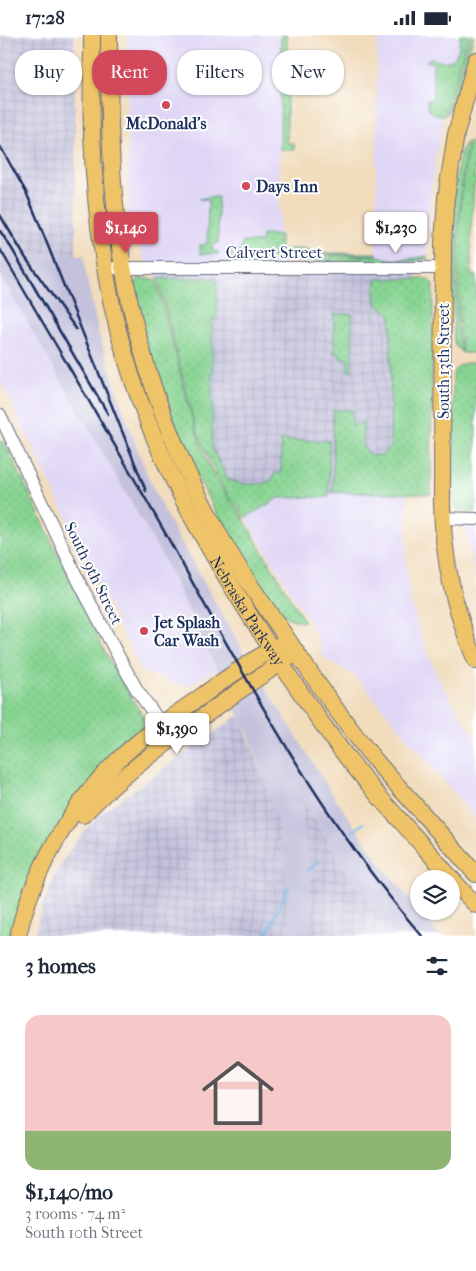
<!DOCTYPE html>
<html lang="en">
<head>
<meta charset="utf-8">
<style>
  body { margin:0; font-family:"IM FELL French Canon",serif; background:#f6f6f7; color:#1f2937; height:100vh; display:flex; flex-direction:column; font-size:19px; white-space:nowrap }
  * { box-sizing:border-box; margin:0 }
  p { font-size:16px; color:#747a83 }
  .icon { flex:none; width:28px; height:28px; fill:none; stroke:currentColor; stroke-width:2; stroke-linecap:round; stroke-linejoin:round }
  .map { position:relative; height:901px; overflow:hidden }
  .side { display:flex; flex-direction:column; background:#fff; flex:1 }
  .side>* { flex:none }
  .hud { position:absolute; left:15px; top:15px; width:446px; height:45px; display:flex; gap:10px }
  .controls { position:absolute; left:410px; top:835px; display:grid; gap:10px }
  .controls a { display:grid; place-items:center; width:50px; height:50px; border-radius:50%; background:#fff; box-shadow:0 1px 4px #0004; font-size:25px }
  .price { position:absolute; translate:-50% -42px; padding:0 11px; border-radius:5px; background:#fff; color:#222; font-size:16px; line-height:32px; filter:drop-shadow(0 1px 2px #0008) }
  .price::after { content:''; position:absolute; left:50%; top:30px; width:15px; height:11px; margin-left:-8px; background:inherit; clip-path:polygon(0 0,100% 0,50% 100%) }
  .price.active { background:#d1495b; color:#fff }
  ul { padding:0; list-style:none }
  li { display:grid; align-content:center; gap:10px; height:265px; padding:0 25px }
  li+li { border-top:1px solid #e0e1e3 }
  li span { display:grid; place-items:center; height:155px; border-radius:15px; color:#555 }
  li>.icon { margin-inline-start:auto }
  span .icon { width:90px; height:90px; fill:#fffc; stroke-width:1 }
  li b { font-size:21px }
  h2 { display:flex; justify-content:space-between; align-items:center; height:60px; padding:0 25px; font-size:21px }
  .chip { padding:0 18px; border-radius:20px; background:#fff; box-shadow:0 1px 4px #0004; font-size:18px; line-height:45px }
  .chip.active { background:#d1495b; color:#fff }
  .status { display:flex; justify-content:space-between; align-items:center; height:35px; padding:0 25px; background:#fff; direction:ltr }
  .status svg { height:14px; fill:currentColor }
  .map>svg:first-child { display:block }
  .built { fill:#dfd5f5 }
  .industrial { fill:url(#industrial-grid) }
  .railway { fill:#c3c1db }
  .grass { fill:url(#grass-dots); stroke:#518278 }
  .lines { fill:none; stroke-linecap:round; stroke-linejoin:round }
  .stream { stroke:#6fb7e7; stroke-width:2.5 }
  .minor-casing { stroke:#666c7f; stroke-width:14 }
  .major-casing { stroke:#666c7f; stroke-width:18 }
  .minor { stroke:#fff; stroke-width:12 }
  .major { stroke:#efc469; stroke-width:16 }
  .rail { stroke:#1b2f5e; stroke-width:2.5 }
  .poi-dot { fill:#d1495b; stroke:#fff; stroke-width:2 }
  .labels { text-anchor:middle; stroke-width:4; stroke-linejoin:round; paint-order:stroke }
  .poi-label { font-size:16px; font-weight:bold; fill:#1b2f5e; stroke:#fff; text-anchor:start }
  .street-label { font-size:16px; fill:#1b2f5e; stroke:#fff }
</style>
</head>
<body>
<div class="status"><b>17:28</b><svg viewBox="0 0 49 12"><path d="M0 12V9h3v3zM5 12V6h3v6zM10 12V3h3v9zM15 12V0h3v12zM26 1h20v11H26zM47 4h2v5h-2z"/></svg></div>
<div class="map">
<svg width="476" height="901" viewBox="0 0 476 901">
  <defs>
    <pattern id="industrial-grid" width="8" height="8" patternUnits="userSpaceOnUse" patternTransform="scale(1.25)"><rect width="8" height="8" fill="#c3c1db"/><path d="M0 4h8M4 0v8" fill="none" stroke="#a7a6be"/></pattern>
    <pattern id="grass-dots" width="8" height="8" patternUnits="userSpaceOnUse" patternTransform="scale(1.25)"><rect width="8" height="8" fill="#87d492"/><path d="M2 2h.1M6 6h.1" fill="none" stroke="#74b680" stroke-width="1.8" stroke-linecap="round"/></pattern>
  </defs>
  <rect width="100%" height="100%" fill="#fff"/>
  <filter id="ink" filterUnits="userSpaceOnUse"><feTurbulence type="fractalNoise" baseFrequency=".02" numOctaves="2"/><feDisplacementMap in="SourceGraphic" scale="10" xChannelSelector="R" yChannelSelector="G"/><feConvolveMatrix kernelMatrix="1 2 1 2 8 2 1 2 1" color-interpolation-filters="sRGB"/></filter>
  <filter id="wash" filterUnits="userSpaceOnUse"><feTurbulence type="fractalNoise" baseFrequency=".0096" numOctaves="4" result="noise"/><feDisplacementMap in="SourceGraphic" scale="20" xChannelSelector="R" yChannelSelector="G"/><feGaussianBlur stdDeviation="1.12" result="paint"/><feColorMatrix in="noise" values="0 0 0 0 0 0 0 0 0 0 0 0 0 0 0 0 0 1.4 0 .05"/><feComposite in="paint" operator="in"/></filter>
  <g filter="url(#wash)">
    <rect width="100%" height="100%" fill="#f1dcbc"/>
    <path class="built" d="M127,0h153l-1,233h-132l-19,-56z
      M377,0h90l-17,53 -13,62 -7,49 -4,69h-50z
      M3,242l158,277 55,115 -29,18 -46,-16 -141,-291v-100z
      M231,459h176l-1,72 5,36 15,49 14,30 36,59v79l-119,-141 -35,-22v-8l-16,-31z
      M463,484h13v60z"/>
    <path class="industrial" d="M0,0h74l2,220 -49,-1 -27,-44z
      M154,233h263l-10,226h-176l-20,-35z
      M239,680l29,71 12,49 5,34 4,67h-255l9,-33 13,-30 13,-22 17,-22 18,-18z
      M293,749l59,95 48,57h-88v-32l-3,-42 -8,-47z"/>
    <path class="railway" d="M0,175l27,44 57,1 2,20 13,60 27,83 22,59 20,42 75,132 92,147 40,58 44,55 21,25h-40l-48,-57 -58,-94 7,30 8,47 3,42v32h-23l-4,-67 -5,-34 -12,-49 -18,-48 -89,-184 -161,-280z"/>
    <path class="grass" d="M281,0h6v108h7l1,7h-15z
      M460,0h8l-24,80c-11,0 -18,-3 -17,-15l6,-1v-36l-7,-2 5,-3c4,1 7,3 11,3 16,2 18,-15 18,-26z
      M470,0h4l-23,75 -5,5z
      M467,107c-8,53 -12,104 -10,157 0,17 0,36 4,53l-5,-5 -2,-6c-1,-27 -6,-190 13,-199z
      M469,107l7,1 -2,35 2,1v4l-2,1 -3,47v44h5v78h-14c-3,-19 -3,-39 -3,-58 -2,-52 1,-102 10,-153z
      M209,162h9v46l-6,2v3l2,3 4,1 1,2h-19v-9l7,-1 1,-44 -9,-1z
      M262,200h18v14h29l1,4h67v2l-148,-1 1,-5 2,2h8l3,-9h19z
      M229,221h150c14,6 34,3 48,0v3l-11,2h-181l-4,-2z
      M141,241v3h15c7,29 15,57 22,85 11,46 26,110 59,144l67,113 -3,1 -15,-5 -3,-4 -3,2 -40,-57 -52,-99 -39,-106 -15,-69z
      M215,243l2,5v36h-5v129l17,33 2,-1c9,6 31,5 40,1l4,-8h6v-33l48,1v56l-50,1 -34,20 -7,-12 -10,-9 -21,-42 -12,-29 -37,-147z
      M377,244h51l5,5 -2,210 -100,-2 2,-3v-79h19v16l11,-4v23l5,8c9,5 17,3 22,-6l1,-129c-2,-7 -5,-7 -11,-11 -7,-5 -5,-20 -3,-28z
      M334,279h18v57h-4v-13h-8v-5h-6z
      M476,328v149c-10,0 -19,1 -23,-10v-128c4,-11 12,-11 23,-11z
      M0,406l5,2 99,207 18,33 21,33v8l-3,10 -60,63 -68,139h-12z"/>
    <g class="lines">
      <path class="stream" d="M353,796l11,-8
        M307,836l11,-9
        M266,901l23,-50"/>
    </g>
  </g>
  <g filter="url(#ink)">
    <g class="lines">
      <defs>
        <path id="minor" d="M115,233h328
          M0,380l80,169 43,81 14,25 35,49
          M442,483l34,1"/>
        <g id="major">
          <path id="s1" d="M92,0c0,33 -1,66 0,99 2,57 8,115 20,171 31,141 100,256 180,375 24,35 48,71 76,103 17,22 37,42 55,63 18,20 34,40 53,59"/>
          <path d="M109,0c0,79 1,154 14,232 15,88 46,175 89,254 21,41 48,78 74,116 28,42 57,84 89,123 15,18 32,36 47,53 18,20 36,41 54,61"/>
          <path d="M476,25l-20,74 -10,64 -3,45 -1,255c0,56 12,112 34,163"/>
          <path d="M83,780c31,-33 67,-60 103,-86 34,-25 68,-49 104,-72"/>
          <path d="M18,901c14,-64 55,-134 102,-178 24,-23 52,-41 79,-60 26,-19 53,-38 82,-54"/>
        </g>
      </defs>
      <use href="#minor" class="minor-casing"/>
      <use href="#major" class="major-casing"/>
      <use href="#minor" class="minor"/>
      <use href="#major" class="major"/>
      <path class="rail" d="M0,111l26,46 10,24 110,275
        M0,180l25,42 51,72
        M0,196l12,18 96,165
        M0,214c57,99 117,198 173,298 74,135 148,272 249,389"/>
    </g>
  </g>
  <g class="poi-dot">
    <circle cx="166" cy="70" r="5"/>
    <circle cx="246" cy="151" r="5"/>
    <circle cx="144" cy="596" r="5"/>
  </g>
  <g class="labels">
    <g class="poi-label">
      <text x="166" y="94" text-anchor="middle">McDonald's</text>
      <text x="256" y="157">Days Inn</text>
      <text x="154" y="593">Jet Splash<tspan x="154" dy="18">Car Wash</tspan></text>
    </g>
    <g class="street-label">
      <text x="274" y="223">Calvert Street</text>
      <text transform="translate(443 326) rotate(-90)" y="6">South 13th Street</text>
      <text transform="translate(94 538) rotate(64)" y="6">South 9th Street</text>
      <text dy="6" stroke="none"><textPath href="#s1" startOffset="608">Nebraska Parkway</textPath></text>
    </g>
  </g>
</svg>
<div class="controls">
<a><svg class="icon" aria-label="layers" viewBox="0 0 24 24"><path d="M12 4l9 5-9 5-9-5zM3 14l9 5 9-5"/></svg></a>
</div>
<b class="price active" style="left:126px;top:219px">$1,140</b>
<b class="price" style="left:396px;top:219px">$1,230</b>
<b class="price" style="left:177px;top:720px">$1,390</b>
<div class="hud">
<a class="chip">Buy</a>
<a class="chip active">Rent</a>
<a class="chip">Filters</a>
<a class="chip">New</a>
</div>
</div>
<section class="side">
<h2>3 homes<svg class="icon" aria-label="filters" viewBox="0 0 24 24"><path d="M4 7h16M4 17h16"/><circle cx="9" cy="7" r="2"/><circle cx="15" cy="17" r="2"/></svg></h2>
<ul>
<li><span style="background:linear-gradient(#f6c9c9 75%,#8fb573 0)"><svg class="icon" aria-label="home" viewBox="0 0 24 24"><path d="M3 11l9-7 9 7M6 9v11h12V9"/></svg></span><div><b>$1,140/mo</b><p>3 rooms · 74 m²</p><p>South 10th Street</p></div></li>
</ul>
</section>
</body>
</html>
